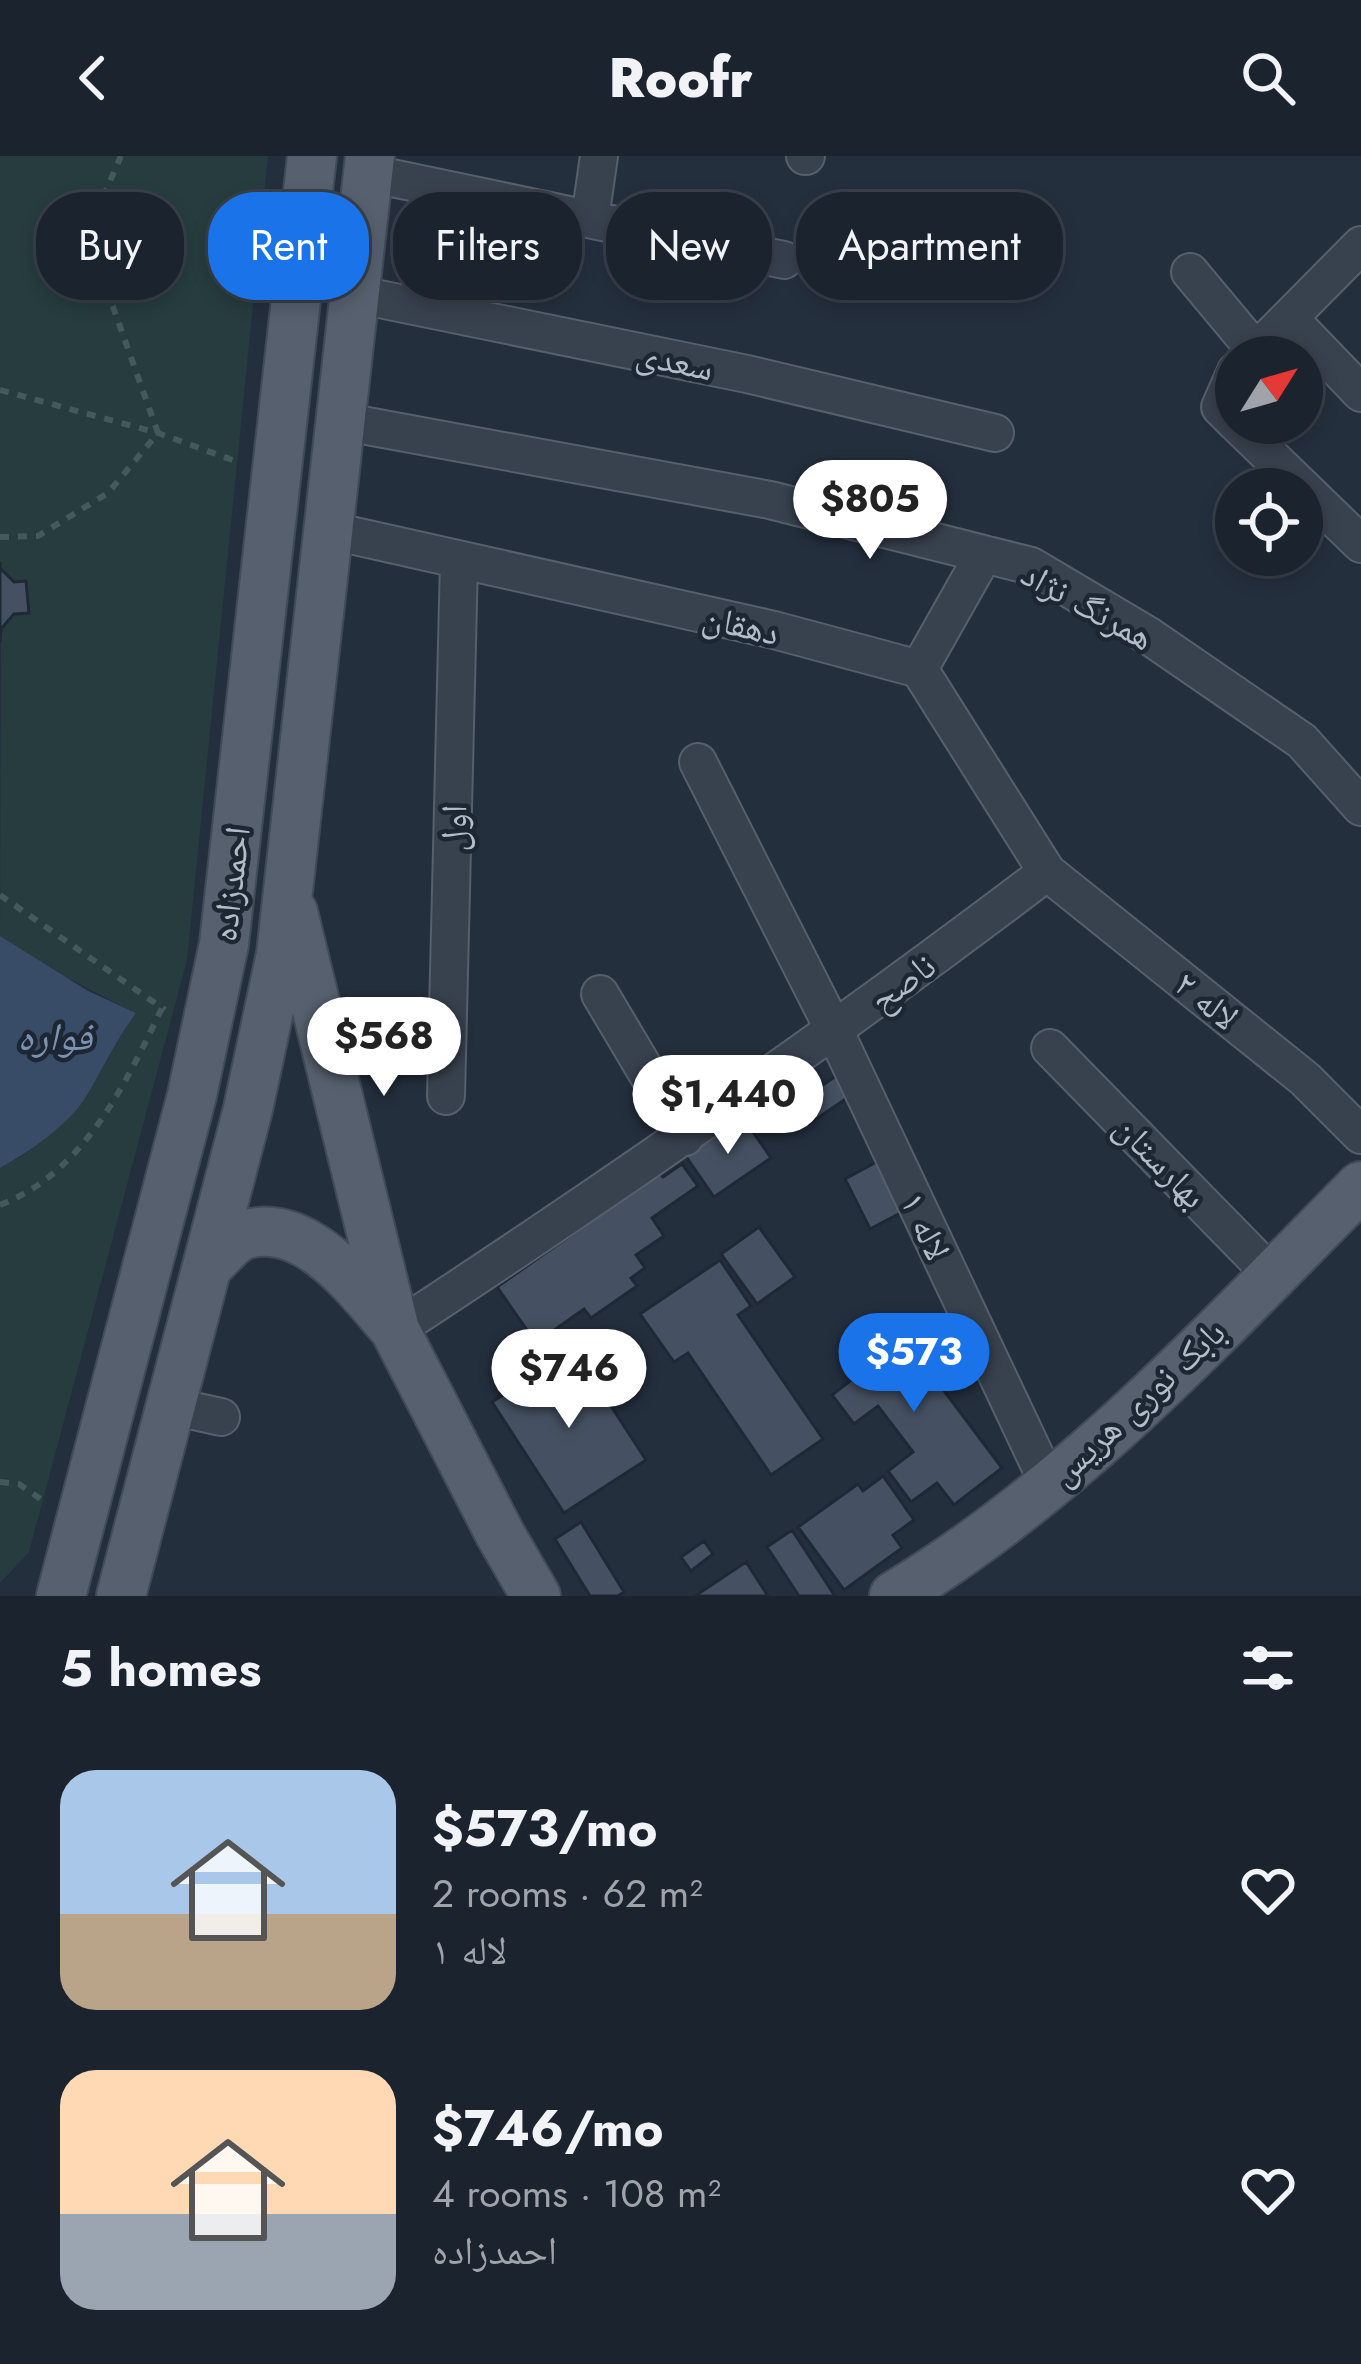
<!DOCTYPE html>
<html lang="en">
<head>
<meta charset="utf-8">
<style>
  body { margin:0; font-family:Jost,"Noto Naskh Arabic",sans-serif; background:#282f3a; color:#f1f3f6; height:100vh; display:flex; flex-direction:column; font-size:45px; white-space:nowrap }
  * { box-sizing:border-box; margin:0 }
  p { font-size:39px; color:#a0a4aa }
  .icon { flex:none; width:66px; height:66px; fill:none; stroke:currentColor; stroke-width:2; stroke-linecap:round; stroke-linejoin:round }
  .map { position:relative; height:1440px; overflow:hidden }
  .side { display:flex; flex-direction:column; background:#1b232e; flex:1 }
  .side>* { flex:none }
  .top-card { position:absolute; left:36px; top:36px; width:1290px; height:108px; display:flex; gap:24px }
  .needle { width:78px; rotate:53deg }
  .tools { position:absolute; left:1215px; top:180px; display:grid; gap:24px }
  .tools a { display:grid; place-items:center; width:108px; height:108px; border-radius:50%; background:#1b232e; box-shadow:0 6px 18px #0003,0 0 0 3px #39404a; font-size:60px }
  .price { position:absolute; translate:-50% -102px; padding:0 27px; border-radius:42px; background:#fff; color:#222; font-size:39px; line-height:78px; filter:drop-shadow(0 3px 6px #0008) }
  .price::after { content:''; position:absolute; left:50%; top:72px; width:36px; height:27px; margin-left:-18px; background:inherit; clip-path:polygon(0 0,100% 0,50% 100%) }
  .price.current { background:#1a73e8; color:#fff }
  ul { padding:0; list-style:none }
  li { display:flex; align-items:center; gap:36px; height:300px; padding:0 60px }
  li span { display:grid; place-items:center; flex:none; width:336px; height:240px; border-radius:36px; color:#555 }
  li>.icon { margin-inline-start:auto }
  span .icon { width:144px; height:144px; fill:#fffc; stroke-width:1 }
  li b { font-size:51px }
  h2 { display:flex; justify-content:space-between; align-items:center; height:144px; padding:0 60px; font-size:51px }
  .chip { padding:0 42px; border-radius:48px; background:#1b232e; box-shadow:0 6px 18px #0003,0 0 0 3px #39404a; font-size:42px; line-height:108px }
  .chip.current { background:#1a73e8; color:#fff }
  header { display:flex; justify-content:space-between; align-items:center; height:156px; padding:0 60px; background:#1b232e; font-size:54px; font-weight:800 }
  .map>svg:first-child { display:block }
  .green { fill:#263c3f }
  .water { fill:#394c67 }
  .building { fill:#455162; stroke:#1f2835; stroke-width:3 }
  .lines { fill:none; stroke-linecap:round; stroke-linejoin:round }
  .minor-casing { stroke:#565f6c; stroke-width:40 }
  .major-casing { stroke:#414a57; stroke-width:52 }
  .path { stroke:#44595c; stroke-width:6; stroke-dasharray:9 9; stroke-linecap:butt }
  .minor { stroke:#38414e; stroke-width:36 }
  .major { stroke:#56606e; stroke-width:48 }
  .labels { text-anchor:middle; stroke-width:9; stroke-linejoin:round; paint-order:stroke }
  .street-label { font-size:36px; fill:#b4bcc9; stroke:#1d2633 }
  .water-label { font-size:39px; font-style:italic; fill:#7c92b1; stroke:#1d2633 }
</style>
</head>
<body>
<header><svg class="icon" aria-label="back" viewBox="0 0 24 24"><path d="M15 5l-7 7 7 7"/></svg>Roofr<svg class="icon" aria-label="search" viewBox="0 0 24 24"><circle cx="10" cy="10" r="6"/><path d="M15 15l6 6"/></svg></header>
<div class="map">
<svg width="1361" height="1440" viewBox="0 0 1361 1440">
  <rect width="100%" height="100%" fill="#242f3e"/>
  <path class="green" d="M0,0h268l-81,804 -158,592 -29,31v-415l23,-13 63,-58 9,-23 40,-61 -98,-51 -37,-26 1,-307 13,-15 15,-2 -3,-31 -12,1 -14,-14z"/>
  <path class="water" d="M0,780l88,55 48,22c-20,27 -32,53 -49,82 -17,29 -58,57 -87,73z"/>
  <path class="building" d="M0,406v6l14,14 12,-1 3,32 -15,1 -13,15 -1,13z
    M836,920l14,20 -41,28 -14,-20z
    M742,960l29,42 -57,39 -29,-42z
    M882,1003l26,50 -38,20 -25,-50z
    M682,1008l16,22 -46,32 12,18 -28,19 9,13 -14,10 6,8 -46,32 -7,-9 -48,34 -39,-56 163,-114 3,4z
    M759,1071l36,50 -38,27 -36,-50z
    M720,1104l31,46 -13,9 85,124 -52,36 -83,-122 -14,9 -34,-48z
    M888,1160l114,152 -48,37 -17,-22 -26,19 -23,-31 25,-19 -35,-46 -24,18 -22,-29 23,-18 -17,-23z
    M574,1193l72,111 -82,53 -72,-111z
    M883,1320l31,44 -21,15 9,13 -58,42 -46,-63 60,-43 5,7z
    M581,1366l43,70 -6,4h-28l-35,-57z
    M792,1374l43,66h-36l-32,-49z
    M704,1385l9,13 -22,17 -10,-14z
    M746,1406l22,34h-73z"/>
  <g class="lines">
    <defs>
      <path id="minor" d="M805,0h1
        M368,17l416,87
        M590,63l9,-63
        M1190,116l66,79
        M355,138l392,80 248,59
        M1289,162l72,75
        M1250,201l111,-112
        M1236,215l-16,36 16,16
        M340,265l430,79 261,66 118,70 153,105 59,66
        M1236,267l125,121
        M328,374l446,100 145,39 128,203 258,207 56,56
        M919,513l65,-115
        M698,606l137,270 214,453
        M600,838l85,143
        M1050,892l222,227
        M446,940l13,-535
        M395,1174c223,-146 440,-297 652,-458
        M171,1250l50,11"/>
      <path id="major" d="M293,756l102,418 105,204 36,62
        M208,1110c10,-9 24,-27 36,-31 60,-20 113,51 146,89
        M61,1440l131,-501 32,-151 88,-788
        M121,1440l127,-487 33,-155 89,-798
        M894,1440c178,-107 322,-264 467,-410"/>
    </defs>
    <use href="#minor" class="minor-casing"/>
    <use href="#major" class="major-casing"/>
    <path class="path" d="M0,234l158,43 80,29
      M0,381l38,-1 70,-43 50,-60 -71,-199 34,-78
      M0,739l165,115
      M0,1049c84,-32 126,-122 162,-197
      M0,1326l19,2 26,18"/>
    <use href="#minor" class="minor"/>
    <use href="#major" class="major"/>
  </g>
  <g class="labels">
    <g class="street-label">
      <text transform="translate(675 204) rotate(12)" y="13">سعدی</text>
      <text transform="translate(1088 449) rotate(29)" y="13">همرنگ نژاد</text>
      <text transform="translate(741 468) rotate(13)" y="13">دهقان</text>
      <text transform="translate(453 672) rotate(-89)" y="13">اول</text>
      <text transform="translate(230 728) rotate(-83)" y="13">احمدزاده</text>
      <text transform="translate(902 826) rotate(-37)" y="13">ناصح</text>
      <text transform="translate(1207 844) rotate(39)" y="13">لاله ۲</text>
      <text transform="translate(1161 1005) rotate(46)" y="13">بهارستان</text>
      <text transform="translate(926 1070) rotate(65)" y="13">لاله ۱</text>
      <text transform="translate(1137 1246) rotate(-43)" y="13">بابک نوری هریس</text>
    </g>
    <g class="water-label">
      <text x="55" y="894">فواره</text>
    </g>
  </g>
</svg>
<div class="tools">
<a><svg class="needle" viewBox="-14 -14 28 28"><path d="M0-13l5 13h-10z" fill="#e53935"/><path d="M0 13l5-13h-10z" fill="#a0a4aa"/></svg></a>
<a><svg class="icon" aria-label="locate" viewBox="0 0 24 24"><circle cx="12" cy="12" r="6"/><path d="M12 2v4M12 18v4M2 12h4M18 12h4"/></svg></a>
</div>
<b class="price" style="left:870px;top:406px">$805</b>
<b class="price" style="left:384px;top:943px">$568</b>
<b class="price" style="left:728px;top:1001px">$1,440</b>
<b class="price current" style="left:914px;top:1259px">$573</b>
<b class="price" style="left:569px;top:1275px">$746</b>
<div class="top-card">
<a class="chip">Buy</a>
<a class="chip current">Rent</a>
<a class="chip">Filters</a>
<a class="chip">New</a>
<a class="chip">Apartment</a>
</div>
</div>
<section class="side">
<h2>5 homes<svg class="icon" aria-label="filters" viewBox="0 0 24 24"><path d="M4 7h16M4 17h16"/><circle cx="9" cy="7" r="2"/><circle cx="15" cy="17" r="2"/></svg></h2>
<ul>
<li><span style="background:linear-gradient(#a9c7e8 60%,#b9a48a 0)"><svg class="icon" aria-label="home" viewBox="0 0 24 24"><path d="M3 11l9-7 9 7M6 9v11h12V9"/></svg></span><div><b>$573/mo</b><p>2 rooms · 62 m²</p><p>لاله ۱</p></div><svg class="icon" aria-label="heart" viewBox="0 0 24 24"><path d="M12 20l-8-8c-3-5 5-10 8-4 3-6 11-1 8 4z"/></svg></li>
<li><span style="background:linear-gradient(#ffd9b3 60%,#9aa5b1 0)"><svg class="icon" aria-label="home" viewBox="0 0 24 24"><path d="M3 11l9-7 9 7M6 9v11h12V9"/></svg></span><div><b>$746/mo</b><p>4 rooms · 108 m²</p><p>احمدزاده</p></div><svg class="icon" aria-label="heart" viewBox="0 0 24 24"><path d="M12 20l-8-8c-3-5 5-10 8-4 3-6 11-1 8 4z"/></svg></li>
</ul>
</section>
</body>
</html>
